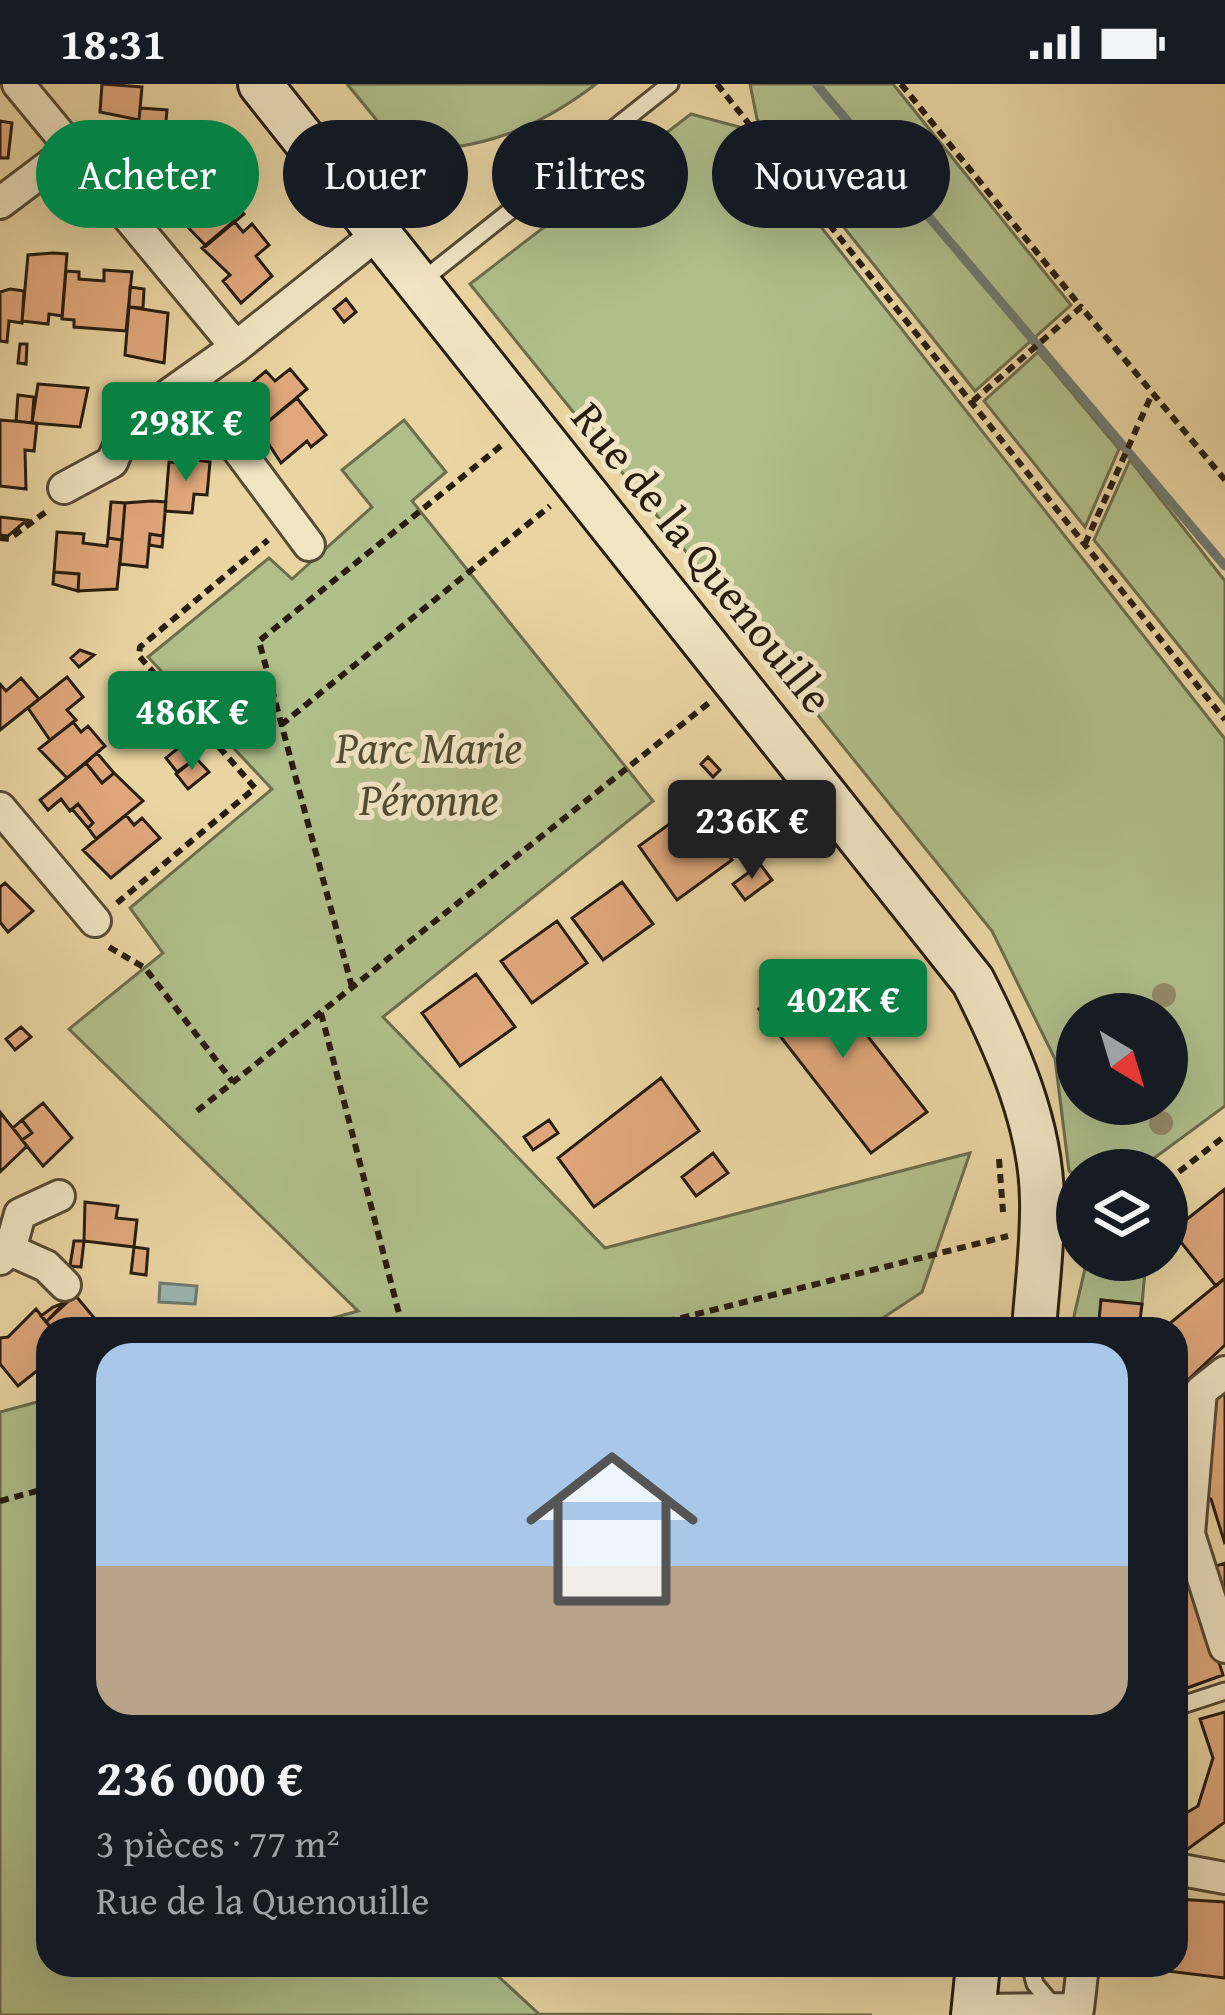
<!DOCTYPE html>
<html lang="fr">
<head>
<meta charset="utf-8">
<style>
  body { margin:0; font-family:"Gentium Book Plus",serif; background:#242831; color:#f1f3f6; height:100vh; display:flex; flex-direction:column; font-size:45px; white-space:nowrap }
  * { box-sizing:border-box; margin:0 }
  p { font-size:39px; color:#9ea1a6 }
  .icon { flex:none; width:66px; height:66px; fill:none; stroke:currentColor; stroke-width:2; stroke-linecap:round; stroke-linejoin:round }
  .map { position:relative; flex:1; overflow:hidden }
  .details { position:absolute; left:36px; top:1233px; width:1152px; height:660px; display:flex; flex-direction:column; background:#171b24; border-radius:36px; box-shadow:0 12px 48px #0002 }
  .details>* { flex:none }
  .guide { position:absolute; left:36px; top:36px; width:1155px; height:108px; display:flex; gap:24px }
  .needle { width:78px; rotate:142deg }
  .tools { position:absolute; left:1056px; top:909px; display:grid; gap:24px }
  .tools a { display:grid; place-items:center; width:132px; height:132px; border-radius:50%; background:#171b24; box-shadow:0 12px 48px #0002; font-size:60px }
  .price { position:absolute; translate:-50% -102px; padding:0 27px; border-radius:12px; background:#0b8043; color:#fff; font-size:39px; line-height:78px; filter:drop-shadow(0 3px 6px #0008) }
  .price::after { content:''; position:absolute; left:50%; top:72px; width:36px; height:27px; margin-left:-18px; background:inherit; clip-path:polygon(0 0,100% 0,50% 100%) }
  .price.active { background:#222; color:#fff }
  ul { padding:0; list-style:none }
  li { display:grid; align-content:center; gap:24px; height:636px; padding:0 60px }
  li+li { border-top:3px solid #363941 }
  li span { display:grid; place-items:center; height:372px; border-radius:36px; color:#555 }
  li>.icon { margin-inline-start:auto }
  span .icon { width:216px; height:216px; fill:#fffc; stroke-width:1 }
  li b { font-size:51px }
  .chip { padding:0 42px; border-radius:54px; background:#171b24; box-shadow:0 12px 48px #0002; font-size:42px; line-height:108px }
  .chip.active { background:#0b8043; color:#fff }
  .status { display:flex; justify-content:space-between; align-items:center; height:84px; padding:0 60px; background:#171b24; direction:ltr }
  .status svg { height:33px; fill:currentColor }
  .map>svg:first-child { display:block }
  .green { fill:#b0be8a; stroke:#6c6e4c; stroke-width:3; fill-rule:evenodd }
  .water { fill:#9db6b2; stroke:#6e7971; stroke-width:3 }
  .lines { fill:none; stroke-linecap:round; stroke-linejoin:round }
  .stream { stroke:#6e7971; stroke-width:9 }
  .building { fill:#e0a87c; stroke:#281d0f; stroke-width:3 }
  .lane-casing { stroke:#584b34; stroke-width:21 }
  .street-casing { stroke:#584b34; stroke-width:36 }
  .secondary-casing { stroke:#281d0f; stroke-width:48 }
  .path { stroke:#281d0f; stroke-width:6; stroke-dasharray:9 6; stroke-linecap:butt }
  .lane { stroke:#f1e4c3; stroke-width:15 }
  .street { stroke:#f1e4c3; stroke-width:30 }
  .secondary { stroke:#f1e4c3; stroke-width:42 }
  .tree { fill:#958a66 }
  .labels { text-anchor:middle; stroke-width:10; stroke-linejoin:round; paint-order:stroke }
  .street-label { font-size:45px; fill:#281d0f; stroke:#f1e4c3 }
  .park-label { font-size:45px; font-style:italic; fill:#514d34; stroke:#f1e4c3 }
</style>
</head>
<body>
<div class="status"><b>18:31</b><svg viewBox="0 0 49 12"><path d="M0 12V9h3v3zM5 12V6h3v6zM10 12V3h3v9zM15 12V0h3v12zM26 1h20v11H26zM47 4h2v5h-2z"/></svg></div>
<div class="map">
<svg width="1225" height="1931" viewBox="0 0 1225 1931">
  <rect width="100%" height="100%" fill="#e9d5a2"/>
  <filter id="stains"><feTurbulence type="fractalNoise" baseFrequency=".00167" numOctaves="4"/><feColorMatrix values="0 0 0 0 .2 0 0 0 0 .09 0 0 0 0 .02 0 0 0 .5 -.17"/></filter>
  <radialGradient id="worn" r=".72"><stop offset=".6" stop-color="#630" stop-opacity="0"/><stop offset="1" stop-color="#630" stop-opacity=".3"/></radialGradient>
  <path class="green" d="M347,0h249c-62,47 -114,65 -193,68z
    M750,0h143l178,221 -96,86 -218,-272z
    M691,30l52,14 482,611v367l-87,64h-61v7l-8,-6 -14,-112 -63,-128 -522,-647zM1077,930h90v90h-90z
    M1038,268l81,97 -34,78 -101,-126z
    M404,336l42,52 -34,29 241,300 -270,216 222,231 365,-95 -48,139 -56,37h-573l65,-18 -289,-282 94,-76 -33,-45 142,-119 -124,-132 121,-99 23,21 80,-72 -30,-37z
    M1130,376l95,121v122l-131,-163z
    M1087,1176h59l-4,44 -41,-4 -2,29h-28z
    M48,1315v152l-5,3 5,5v406h438l53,49 333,1h-872v-603z"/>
  <path class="water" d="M160,1199l37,3 -2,18 -36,-2z"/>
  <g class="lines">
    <path class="stream" d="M816,0l409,482"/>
  </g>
  <path class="building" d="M102,0l40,3 -3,33 -39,-8z
    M140,24l27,2 -2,21h13l-3,34 -39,-7z
    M0,37l12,2 -4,35h-8z
    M227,109l17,21 -38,32 -28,-29 26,-21 8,10z
    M234,137l9,11 9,-8 17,21 -13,11 16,20 -31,27 -18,-22 7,-6 -28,-27z
    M53,169l14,1 -5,62 -13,-2 -1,10 -26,-3 6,-66z
    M104,186l28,2 -6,59 -52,-4v-7l-12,-1 4,-48 13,1v7l25,2z
    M130,203l14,2 -1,19 -14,-1z
    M10,205l14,2 -2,32 -13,-2 -2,21 -7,-1v-49z
    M346,215l10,13 -12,10 -10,-13z
    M129,223l39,6 -4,50 -39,-8z
    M20,260h7l-1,20 -8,-1z
    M290,285l17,20 -37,31 -29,-28 25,-21 9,10z
    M38,300l50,4 -8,39 -48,-4z
    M122,301l21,1 -1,7 -21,-2z
    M18,311l16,2 -2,26 -16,-2z
    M297,314l29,37 -15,12 -4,-6 -26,22 -22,-34z
    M0,336l37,3 -3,28 -9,-1 1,39 -26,-3z
    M182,374l28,4 -3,33 -13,-1 -2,19 -27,-2 4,-49 13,1z
    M152,417l14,1 -3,34 -13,-2 -3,33 -27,-3 5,-61z
    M111,418l14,1 -3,37 -14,-2z
    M0,433l27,3 -19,16 -8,-1z
    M57,448l27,2 -1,9 24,3 1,-8 14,2 -5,49 -39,2 1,-17 -25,-2z
    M150,450l13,2 -1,11 -13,-2z
    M54,488l25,2 -1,17 -25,-7z
    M80,566l14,5 -15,12 -8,-9z
    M67,593l16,20 -16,13 9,10 -26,20 -22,-32z
    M21,594l18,21 -39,31v-46l6,7z
    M140,615l11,11 -10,8 -10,-11z
    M73,638l8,10 7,-6 17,20 -38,32 -28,-29z
    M183,660l13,14 -19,14 -11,-14z
    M97,669l17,20 -12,10 -16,-20z
    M708,673l12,13 -7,7 -12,-13z
    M196,674l13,14 -21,17 -12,-15z
    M86,679l16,20 12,-10 29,28 -47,38 -8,-11 5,-5 -15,-19 -8,7 -9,-12 -13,11 -8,-10z
    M78,720l15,19 -5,5 -16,-19z
    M693,723l39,53 -55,40 -38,-54z
    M126,731l8,10 8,-7 18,20 -49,40 -28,-28z
    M760,780l12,16 -27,20 -12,-16z
    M622,798l31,42 -50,36 -31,-42z
    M5,799l28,28 -25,21 -8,-10v-35z
    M557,837l30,42 -55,40 -31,-42z
    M815,885l112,143 -56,41 -112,-144z
    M476,890l39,53 -55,39 -38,-53z
    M21,943l10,10 -16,13 -9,-11z
    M661,994l38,53 -105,76 -36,-49z
    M43,1019l29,35 -29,28 -21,-26 10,-7 -10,-13z
    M0,1028l27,34 -27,26z
    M22,1036l10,13 -10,7 -9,-12z
    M549,1036l9,13 -25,17 -9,-13z
    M713,1069l15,20 -32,23 -14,-19z
    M1225,1105v89l-9,8 -44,-55z
    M85,1118l33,4 -2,12 21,2 -3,27 -50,-6z
    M74,1157h10l-3,26 -11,-1z
    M134,1163l14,2 -2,26 -15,-2z
    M1225,1194v67l-49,46v-62h-13z
    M75,1211l21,25 -10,9h-34l-6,-7z
    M1101,1216l41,4 -3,25h-41z
    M64,1219l-18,19 -5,-6 12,-9z
    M36,1225l16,20 -4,33 -30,24 -18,-22v-26l8,-1z
    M1225,1301v159l-14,-45 -8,-1 9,-102z
    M1176,1307l13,2 -9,102h-4z
    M1225,1479v42l-12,-38z
    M1191,1490l32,101 -47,17v-113z
    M1225,1628v110l-40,29 -9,-1v-31l22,-13 15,-48 -13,-39z
    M1176,1815l49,3v76l-66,-8 1,-5h16z"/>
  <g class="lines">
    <defs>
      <path id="lane" d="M423,196l247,-196
        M1176,1623l49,-16
        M1030,1881l5,19 21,25"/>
      <path id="street" d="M18,0l218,263 143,-114
        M0,119l73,-55
        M189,300l120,161
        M64,404l48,-26 17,-39 107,-76
        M0,724l95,113
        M10,1166l36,16 19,19
        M0,1175l10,-9 10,-36 39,-18
        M1225,1288l-24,19 -12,143 36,113
        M1176,1785l49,9
        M973,1926l105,-1 5,-44"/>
      <path id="secondary" d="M260,0l713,897c34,67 68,142 69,219 1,42 -5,87 -8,129
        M973,1931l5,-50"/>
    </defs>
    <use href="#lane" class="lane-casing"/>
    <use href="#street" class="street-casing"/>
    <use href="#secondary" class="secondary-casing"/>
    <path class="path" d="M717,0l508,636
      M901,0l180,223
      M973,317l108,-94 144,173
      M0,454l9,1 38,-28
      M1085,460l67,-150
      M281,641l269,-219
      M117,819l138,-115 -116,-132 1,-9 128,-107
      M109,863l36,21 88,114
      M352,903l-93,-346 243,-196
      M321,929l82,316
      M197,1027l513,-409
      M999,1075l4,53
      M1167,1097l58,-45
      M637,1245l371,-93
      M0,1417l48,-13"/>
    <use href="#lane" class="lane"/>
    <use href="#street" class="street"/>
    <use href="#secondary" class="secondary"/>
  </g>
  <g class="tree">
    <circle cx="1164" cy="911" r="12"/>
    <circle cx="1161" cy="1039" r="12"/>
  </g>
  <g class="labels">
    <g class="street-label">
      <text transform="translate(703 473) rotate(51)" y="16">Rue de la Quenouille</text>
    </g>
    <g class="park-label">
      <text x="429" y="679">Parc Marie<tspan x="429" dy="52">Péronne</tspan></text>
    </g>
  </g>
  <rect width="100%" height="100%" filter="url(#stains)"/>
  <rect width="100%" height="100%" fill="url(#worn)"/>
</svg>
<div class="tools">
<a><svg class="needle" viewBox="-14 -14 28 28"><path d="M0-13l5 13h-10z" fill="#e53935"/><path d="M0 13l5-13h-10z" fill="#9ea1a6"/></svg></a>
<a><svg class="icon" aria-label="layers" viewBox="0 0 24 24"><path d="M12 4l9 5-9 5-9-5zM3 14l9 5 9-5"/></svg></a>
</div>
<b class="price" style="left:186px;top:400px">298K €</b>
<b class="price" style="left:192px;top:689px">486K €</b>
<b class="price active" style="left:752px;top:798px">236K €</b>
<b class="price" style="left:843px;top:977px">402K €</b>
<div class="guide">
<a class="chip active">Acheter</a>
<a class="chip">Louer</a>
<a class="chip">Filtres</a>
<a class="chip">Nouveau</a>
</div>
<section class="details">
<ul>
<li><span style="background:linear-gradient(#a9c7e8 60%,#b9a48a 0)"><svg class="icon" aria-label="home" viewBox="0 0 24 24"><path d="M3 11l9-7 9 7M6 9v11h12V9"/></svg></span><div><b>236 000 €</b><p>3 pièces · 77 m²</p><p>Rue de la Quenouille</p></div></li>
</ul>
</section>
</div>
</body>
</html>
